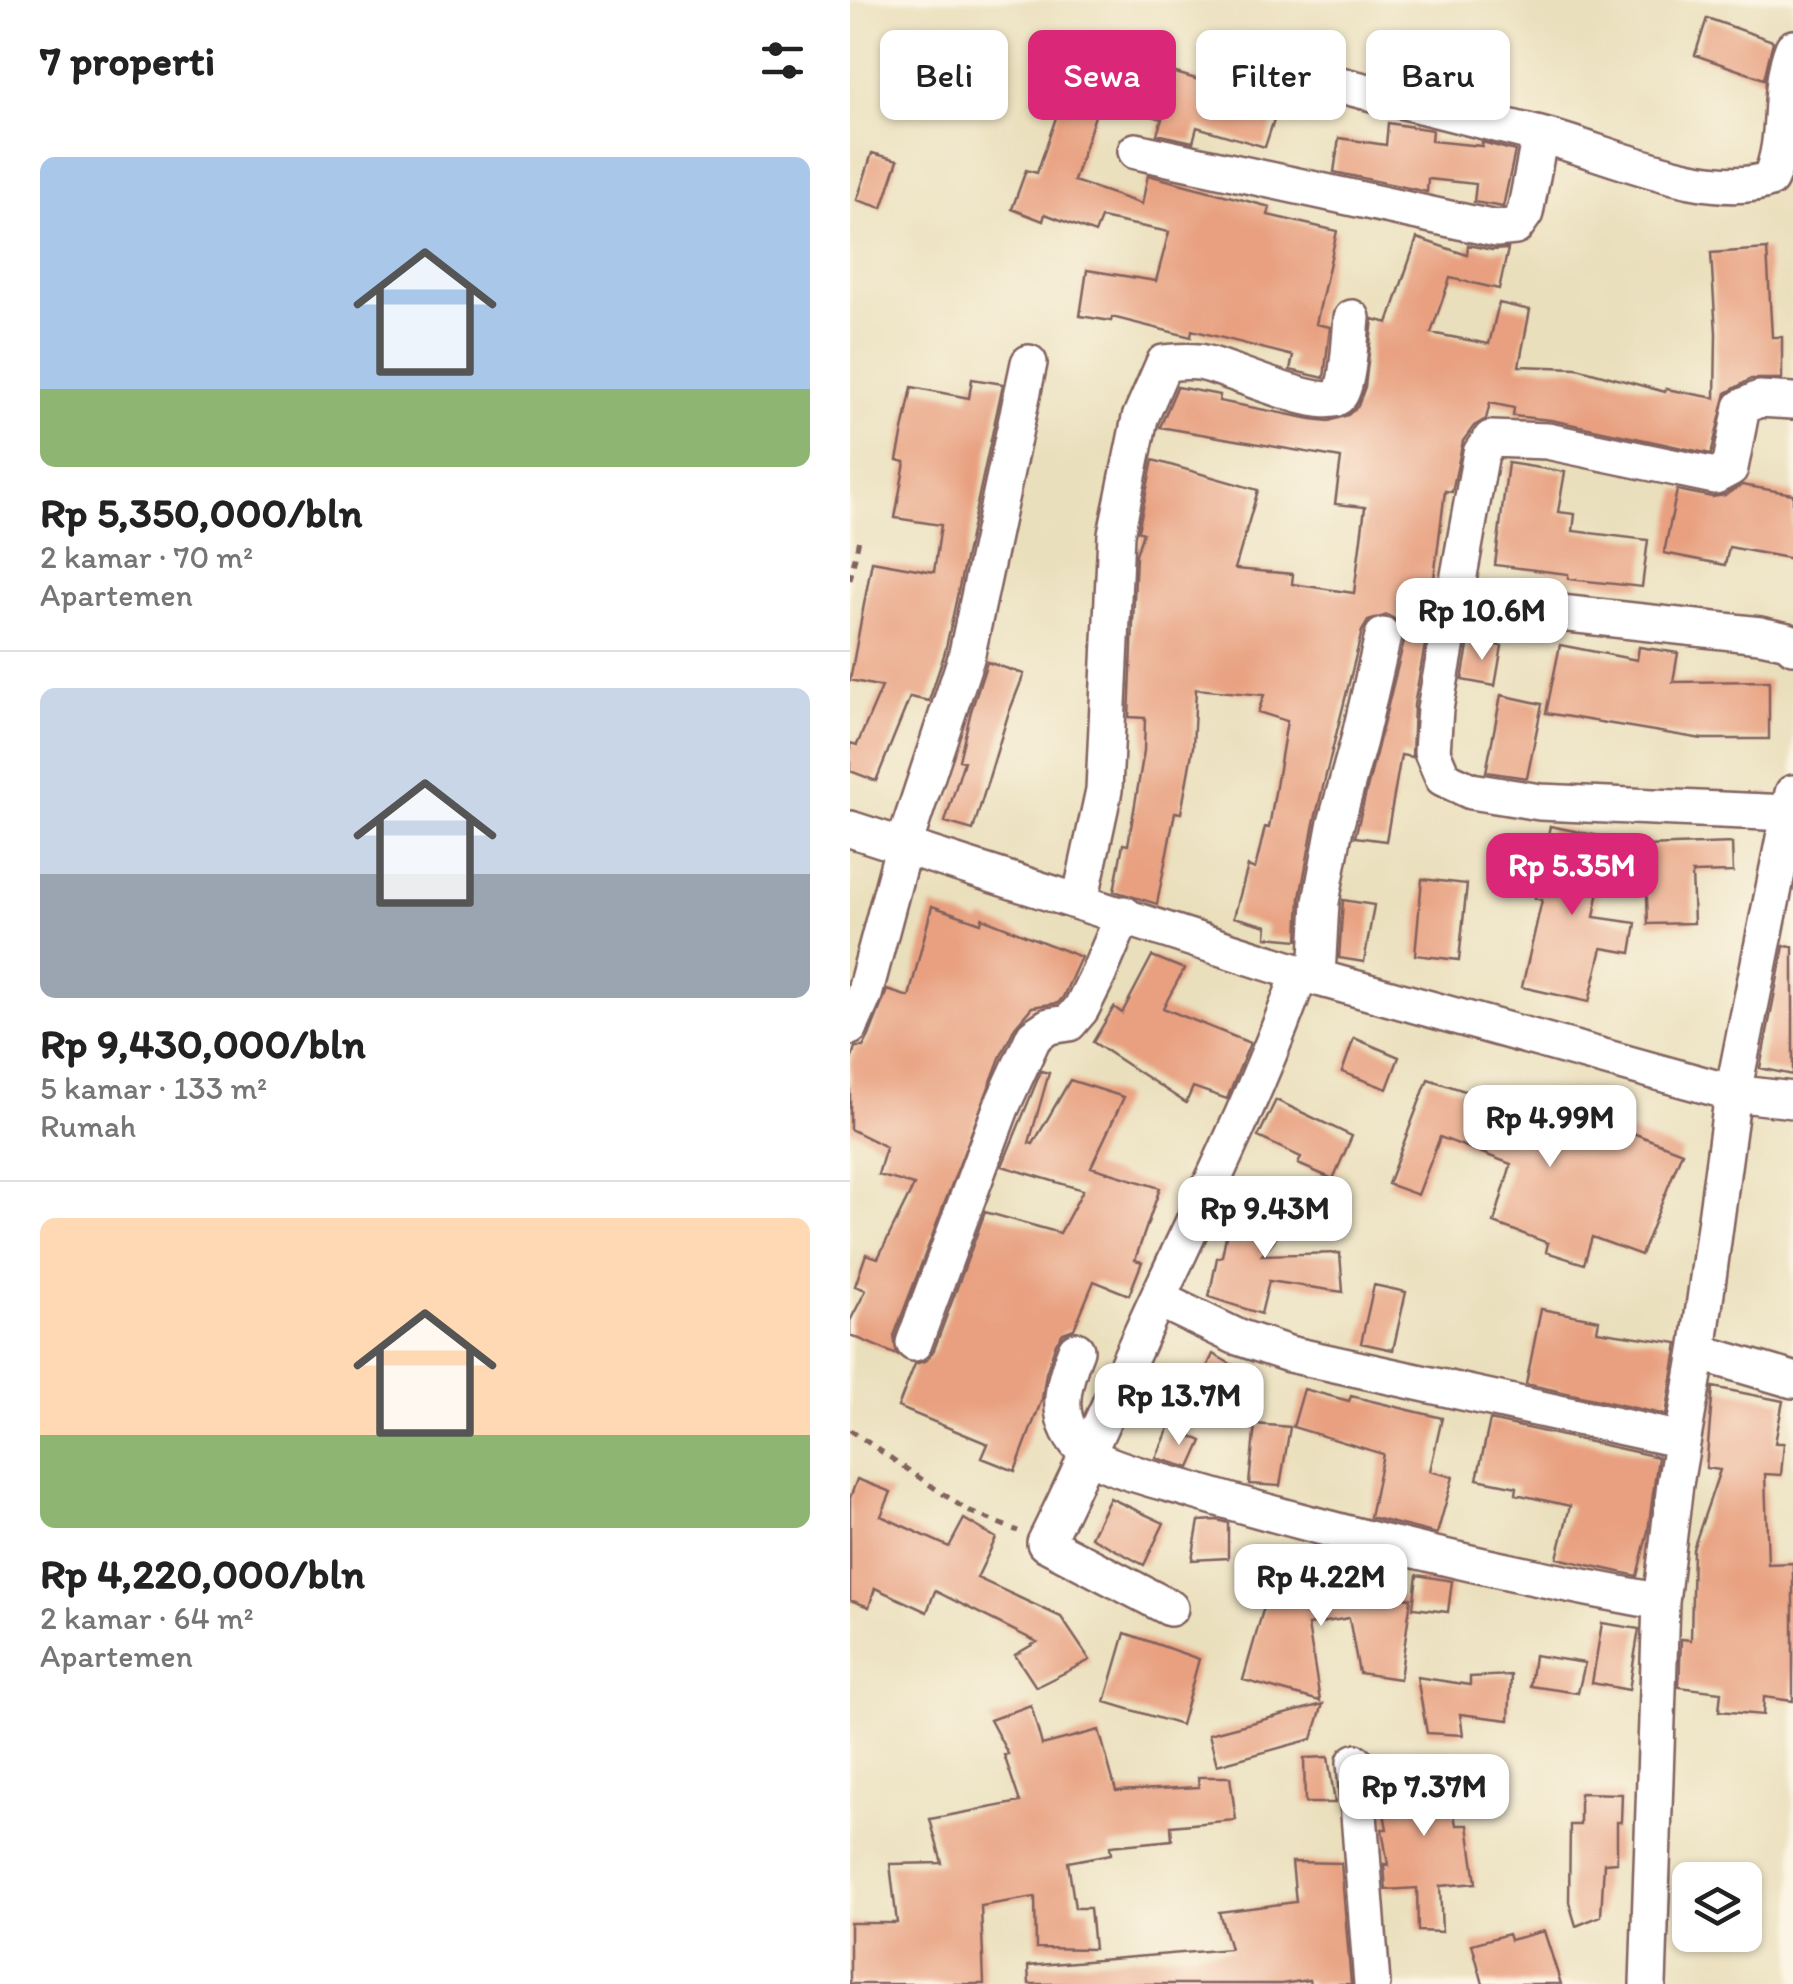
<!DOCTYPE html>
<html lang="id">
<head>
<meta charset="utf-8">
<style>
  body { margin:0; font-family:Itim,sans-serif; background:#f2f2f2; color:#222; height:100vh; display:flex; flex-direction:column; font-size:38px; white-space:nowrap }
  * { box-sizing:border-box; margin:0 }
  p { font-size:32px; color:#767676 }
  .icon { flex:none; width:55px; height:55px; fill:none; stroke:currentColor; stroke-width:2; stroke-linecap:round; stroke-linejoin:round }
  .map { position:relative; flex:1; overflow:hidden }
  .drawer { display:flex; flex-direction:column; background:#fff; width:850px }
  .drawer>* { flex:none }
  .top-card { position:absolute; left:30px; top:30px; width:762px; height:90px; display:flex; gap:20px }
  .fabs { position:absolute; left:822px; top:1862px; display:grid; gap:20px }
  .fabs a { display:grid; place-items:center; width:90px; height:90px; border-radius:15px; background:#fff; box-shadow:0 2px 8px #0004; font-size:50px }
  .price { position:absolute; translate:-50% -85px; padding:0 22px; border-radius:20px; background:#fff; color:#222; font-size:32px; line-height:65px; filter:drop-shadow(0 2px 5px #0008) }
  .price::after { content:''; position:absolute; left:50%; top:60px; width:30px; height:22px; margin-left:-15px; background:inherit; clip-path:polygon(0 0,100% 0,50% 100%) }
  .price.on { background:#db2777; color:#fff }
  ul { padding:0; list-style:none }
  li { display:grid; align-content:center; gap:20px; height:530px; padding:0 40px }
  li+li { border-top:2px solid #e0e0e0 }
  li span { display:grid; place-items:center; height:310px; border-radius:15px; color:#555 }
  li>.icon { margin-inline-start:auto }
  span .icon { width:180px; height:180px; fill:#fffc; stroke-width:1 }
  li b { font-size:42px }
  h2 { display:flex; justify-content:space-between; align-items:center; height:120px; padding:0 40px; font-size:42px }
  .chip { padding:0 35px; border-radius:15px; background:#fff; box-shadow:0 2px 8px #0004; font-size:35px; line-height:90px }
  .chip.on { background:#db2777; color:#fff }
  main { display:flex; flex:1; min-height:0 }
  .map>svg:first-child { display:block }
  .building { fill:#e8a080 }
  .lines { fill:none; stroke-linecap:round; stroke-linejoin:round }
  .minor-casing { stroke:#82625e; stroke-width:40 }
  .path { stroke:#82625e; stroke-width:5; stroke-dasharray:8 8; stroke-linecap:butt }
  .minor { stroke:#fff; stroke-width:35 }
</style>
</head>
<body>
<main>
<section class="drawer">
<h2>7 properti<svg class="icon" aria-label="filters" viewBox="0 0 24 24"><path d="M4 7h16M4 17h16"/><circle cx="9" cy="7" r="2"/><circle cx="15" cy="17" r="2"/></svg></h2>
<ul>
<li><span style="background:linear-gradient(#a9c7e8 75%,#8fb573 0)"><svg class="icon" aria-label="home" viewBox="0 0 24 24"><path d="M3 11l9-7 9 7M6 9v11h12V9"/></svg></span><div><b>Rp 5,350,000/bln</b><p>2 kamar · 70 m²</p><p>Apartemen</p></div></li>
<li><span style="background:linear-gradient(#c9d6e8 60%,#9aa5b1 0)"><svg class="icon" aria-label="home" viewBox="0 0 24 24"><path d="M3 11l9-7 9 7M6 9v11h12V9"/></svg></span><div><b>Rp 9,430,000/bln</b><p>5 kamar · 133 m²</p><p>Rumah</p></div></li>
<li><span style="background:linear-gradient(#ffd9b3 70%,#8fb573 0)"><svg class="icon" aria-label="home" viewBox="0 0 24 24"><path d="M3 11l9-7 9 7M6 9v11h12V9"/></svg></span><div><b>Rp 4,220,000/bln</b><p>2 kamar · 64 m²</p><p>Apartemen</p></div></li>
</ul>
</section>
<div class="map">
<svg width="943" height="1984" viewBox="0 0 943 1984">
  <rect width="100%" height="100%" fill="#fcf5e5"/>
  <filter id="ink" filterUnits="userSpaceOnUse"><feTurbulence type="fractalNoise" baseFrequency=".01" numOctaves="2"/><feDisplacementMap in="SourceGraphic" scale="20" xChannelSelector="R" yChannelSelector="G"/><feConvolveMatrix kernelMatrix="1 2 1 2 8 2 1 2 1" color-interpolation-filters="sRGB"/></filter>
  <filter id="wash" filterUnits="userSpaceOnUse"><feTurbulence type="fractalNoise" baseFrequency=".0048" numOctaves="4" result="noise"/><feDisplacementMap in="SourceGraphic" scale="40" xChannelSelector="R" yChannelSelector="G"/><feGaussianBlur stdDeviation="2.25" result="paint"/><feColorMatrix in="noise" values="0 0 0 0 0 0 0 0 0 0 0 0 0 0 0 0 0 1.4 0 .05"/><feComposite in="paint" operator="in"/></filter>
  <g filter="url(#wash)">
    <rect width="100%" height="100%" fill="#eadfbc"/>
    <g id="blocks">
      <path class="building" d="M857,18l66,23 -9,38 -69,-24z
        M237,35l27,7 -2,9 57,20 77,23 2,-6 33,10 -16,49 -68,-20 -4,15 -36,-8 5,-15 -62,-19 -26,81 68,23 6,-29 122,32 -2,8 69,16 -21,93 14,3 -6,51 -34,-8 3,-14 -101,-26 -1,7 -79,-20 -1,4 -31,-5 7,-46 69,11 13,-49 -68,-14 -6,15 -50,-19 -2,7 -31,-12 14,-39 11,3 25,-73 9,3z
        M538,123l44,7 -1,11 51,5v-4l33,9 -12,56 -29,-5 2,-18 -48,-5 -1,13 -93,-20 5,-34 47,7z
        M22,153l26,7 -16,48 -25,-8z
        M567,238l50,17 1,-10 24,5 16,-1 -9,40 -49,-11 -19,55 58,11 10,-41 31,7 -11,56 58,2 88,24 1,-3 49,9 1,-65 -5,-80 56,-4 5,88h10v42h-31l-25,14 -15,61 -160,-34 -38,-4 1,-8 -24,-5 -4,16 -12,7 -11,15 -11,51 -7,-1 -11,87 3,1 -23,126 -2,52 -11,-2 -15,86 -31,-4 49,-196 -1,-10 -5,-10 -11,-6 -19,6 -6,10 -48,192 -14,75 -2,42 -32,-3 1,-11 -33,-9 14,-51 7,3 10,-42 4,1 18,-107 -29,-9 6,-17 -68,-6 -3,58 -12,66 -6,-1 -18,92 -43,-13 9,-47 5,1 16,-94 1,-33 -16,-1 7,-163 7,-21 -5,-2 15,-71 105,30 -23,79 58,5 -1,10 62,9 11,-86 -30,-3 6,-46 -181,-31 17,-40 43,8 -1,6 92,18 18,2 19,-6 10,-9 7,-19 8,-68 15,4z
        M122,379l31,5 -58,268 -16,49 -19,-4 -34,84 -26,-10v-28l7,2 25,-58 -32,-7 22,-119 62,11 7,-47 -46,-7 10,-56 -8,-2 15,-73 57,11z
        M658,463l57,9 -7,40 17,2 -2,17 75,9 -6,47 -74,-8v-5l-73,-9z
        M892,485l51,9v65l-64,-12 -4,18 -61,-12 13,-63 35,7 13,-2z
        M619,641l33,5 -7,40 -33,-6z
        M710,645l77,15 2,-13 39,6 -5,29 96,-1v58h-67l-156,-26z
        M137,662l37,12 -16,41 -35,115 -28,-8 19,-61 -5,-1 12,-49z
        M651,695l41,9 -15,74 -41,-6z
        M700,826l59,12 -15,79 42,6 -5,30 -29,-5 -13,54 -67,-15 20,-87 -7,-2z
        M882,843l1,29 -41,1 2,50 -46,1 -3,-78z
        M572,879l45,5 -8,76 -44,-5z
        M493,900l31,5 -10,57 -25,-4z
        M82,906l49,17 1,-5 99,39 -18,40 -5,6 -26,4 -17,20 -15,31 -106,278 3,19 -47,-20v-14l16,-31 -11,-4 11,-32 12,4 36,-73 -36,-10 8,-28 -36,-18v-64l5,-18h8l6,-11 18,-46 22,7z
        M934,946l9,1v128l-33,-7z
        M302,956l32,13 -21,39 87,35 -23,56 -34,-12 -7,16 -93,-61 21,-35 8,6z
        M504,1038l45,19 -12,32 -45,-17z
        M191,1071l8,2 -20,70 4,1 37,-64 54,17 -33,70 69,21 -25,72 7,2 -13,33 -35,-14 -20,48 -11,4 -7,10 -10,30 -4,26 -27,72 -33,-13 6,-14 -90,-37 17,-43 12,-4 7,-10 51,-138 75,21 23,-43 -81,-24z
        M578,1079l77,25 -3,12 74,19 10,-38 45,18 -6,15 57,22 -41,103 -49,-18 -8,27 -38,-12 2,-9 -54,-20 17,-59 -71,-27 -22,58 -30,-11z
        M426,1100l76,36 -19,43 -35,-15 3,-7 -43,-20z
        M397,1192l39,34 -24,29 78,-2 3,39 -74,-11 -8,33 -52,-17 8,-39 5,-2 9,-45z
        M524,1285l32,7 -13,58 -32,-7z
        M691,1309l58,11 -2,11 81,12 -12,72 -140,-31z
        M363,1354l23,13 -13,29 -24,-11z
        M863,1387l70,14 -8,42h9l-3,32 -16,-1 3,90 25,-1v138l-29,-4 -1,18 -44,-4 2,-19 -42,-5 2,-48 10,1 2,-91 27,-79 -14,-2z
        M454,1389l45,12 2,-5 91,22 -12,53 23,6 -16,57 -67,-17 13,-63 -90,-27z
        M640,1420l168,37 -10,74 -11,45 -80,-18 13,-52 -54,-12 1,-7 -40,-8z
        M405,1424l35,3 -10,59 -31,-2z
        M320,1426l32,15 -12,27 -34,-10z
        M7,1479l34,13 -10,24 68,31 15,-28 32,19 -19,40 84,39 29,43 -54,27 -21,-32 22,-13 -102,-51 -8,21 -52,-24 -6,19 -19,-7v-102z
        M260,1498l54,25 -20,42 -53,-28z
        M367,1520l11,3v35l-36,2 7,-39z
        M416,1558l76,27 -2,6 71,7 -11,81 -41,-6 -10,-55 -41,7 12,76 -77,-21 24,-84 -12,-4z
        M567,1575l35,6 -4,31 -35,-4z
        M752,1623l37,6 -10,61 -37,-7z
        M275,1633l74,26 -18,66 -76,-23z
        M684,1655l51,8 -7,30 -48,-7z
        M661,1675l-2,45 -49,-6 3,21 -36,-2 -10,-56 53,8v-8z
        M473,1704l-11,35 -95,26 -8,-31z
        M181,1705l11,40 57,-15 17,61 83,-4 -1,-10h32l6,43 -65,6 1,14 -62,6 1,8 -43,8 7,46h15l4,41 -58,-1 -1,-51 -54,9 3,78h-134v-61h47l-7,-59 52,-1 -12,-44 90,-17 -16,-47 4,-1 -18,-34z
        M478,1757l7,46h-30l-1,-45z
        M594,1761l12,64h12l8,58 -36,3 2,46 -24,-1 -1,-43 -31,2 -2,-26 4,1 -6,-36h5l-10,-53z
        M730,1793l42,1 -1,28h-4v40l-13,1 -3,53 -25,10 -7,-24 1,-77h10z
        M442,1862l49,1 10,121h-41l-1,-4 -28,4h-252l-1,-18 202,-17 -11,-37 77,-10z
        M694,1931l17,53h-78l-11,-40 36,-10 2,6z"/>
    </g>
  </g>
  <g filter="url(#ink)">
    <use href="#blocks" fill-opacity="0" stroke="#82625e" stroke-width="2.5"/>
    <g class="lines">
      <defs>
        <path id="minor" d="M391,60l299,75
          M286,151l360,78 19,-2 10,-14 15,-78c62,15 170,67 230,44 19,-41 6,-88 23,-131
          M710,613l200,22 28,6 5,5
          M939,813l-249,-11 -69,-11 -28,-13 -11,-26 3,-43 46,-256 10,-14 56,2 168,35 15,-8 12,-61 17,-8 34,2
          M0,829l450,144 433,120 60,7
          M230,901l24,-111 12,-256 24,-116 24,-55c13,-1 27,-3 40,0 22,4 121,50 135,33 10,-12 11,-60 13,-78
          M467,976l4,-74 14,-75 24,-87 24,-104
          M0,1027l14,-32 39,-147 63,-190 63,-295
          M308,1299l77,37 54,18 393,86
          M64,1343l87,-235 33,-72 15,-10 20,-3 12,-14 16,-32 27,-63
          M226,1350c-15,38 -24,72 11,103 19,16 82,30 107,38 154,46 309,82 467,111
          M848,1352l95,28
          M320,1608l-125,-65c38,-75 70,-152 105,-228 53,-114 108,-225 150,-342
          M505,1762l17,222
          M798,1984l13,-382 14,-118 23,-132 35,-259 60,-300"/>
      </defs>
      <use href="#minor" class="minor-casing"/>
      <path class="path" d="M0,580l9,-41
        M0,1430l118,81 50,20"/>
      <use href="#minor" class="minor"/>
    </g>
  </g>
</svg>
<div class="fabs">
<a><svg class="icon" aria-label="layers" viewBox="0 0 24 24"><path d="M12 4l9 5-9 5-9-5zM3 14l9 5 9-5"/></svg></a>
</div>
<b class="price" style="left:632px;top:663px">Rp 10.6M</b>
<b class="price on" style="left:722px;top:918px">Rp 5.35M</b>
<b class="price" style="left:700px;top:1170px">Rp 4.99M</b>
<b class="price" style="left:415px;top:1261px">Rp 9.43M</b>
<b class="price" style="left:329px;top:1448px">Rp 13.7M</b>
<b class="price" style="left:471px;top:1629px">Rp 4.22M</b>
<b class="price" style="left:574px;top:1839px">Rp 7.37M</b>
<div class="top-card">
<a class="chip">Beli</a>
<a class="chip on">Sewa</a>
<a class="chip">Filter</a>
<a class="chip">Baru</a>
</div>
</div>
</main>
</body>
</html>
